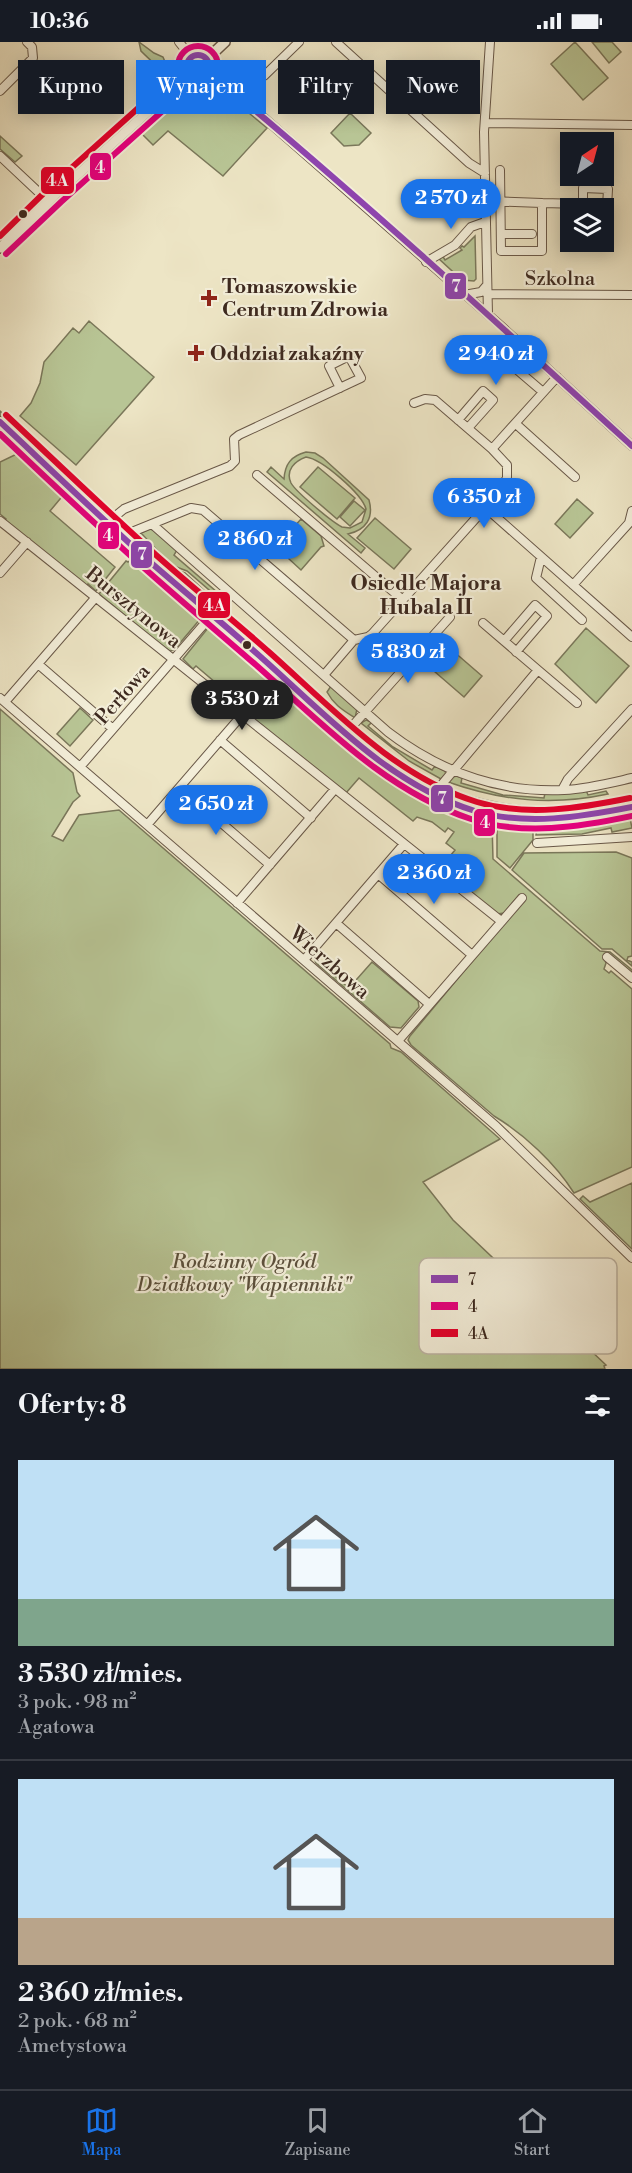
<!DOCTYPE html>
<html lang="pl">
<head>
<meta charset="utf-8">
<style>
  body { margin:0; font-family:"Libre Bodoni",serif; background:#242831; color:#f1f3f6; height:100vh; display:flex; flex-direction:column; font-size:22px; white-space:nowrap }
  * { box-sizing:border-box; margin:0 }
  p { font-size:20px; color:#9ea1a6 }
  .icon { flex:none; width:33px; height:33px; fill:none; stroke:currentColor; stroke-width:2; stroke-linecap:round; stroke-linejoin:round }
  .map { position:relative; height:1327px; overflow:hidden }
  .details { display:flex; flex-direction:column; background:#171b24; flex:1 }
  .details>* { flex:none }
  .guide { position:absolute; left:18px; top:18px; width:597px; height:54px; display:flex; gap:12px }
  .needle { width:39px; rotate:36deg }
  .fabs { position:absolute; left:560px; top:90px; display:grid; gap:12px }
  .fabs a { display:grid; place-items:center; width:54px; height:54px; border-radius:0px; background:#171b24; box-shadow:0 3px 15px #0003; font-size:30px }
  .price { position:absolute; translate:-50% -51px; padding:0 14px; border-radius:21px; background:#1a73e8; color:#fff; font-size:20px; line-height:39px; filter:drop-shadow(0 2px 3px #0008) }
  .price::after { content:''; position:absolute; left:50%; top:36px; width:18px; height:14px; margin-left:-9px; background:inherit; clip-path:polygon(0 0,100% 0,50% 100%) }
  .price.on { background:#222; color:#fff }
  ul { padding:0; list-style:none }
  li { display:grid; align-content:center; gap:12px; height:318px; padding:0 18px }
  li+li { border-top:2px solid #363941 }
  li span { display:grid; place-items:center; height:186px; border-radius:0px; color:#555 }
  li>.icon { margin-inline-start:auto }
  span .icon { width:108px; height:108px; fill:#fffc; stroke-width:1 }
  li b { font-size:26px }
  h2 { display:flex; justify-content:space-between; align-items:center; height:72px; padding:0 18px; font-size:26px }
  .chip { padding:0 21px; border-radius:0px; background:#171b24; box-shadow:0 3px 15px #0003; font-size:21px; line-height:54px }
  .chip.on { background:#1a73e8; color:#fff }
  .status { display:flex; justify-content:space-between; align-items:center; height:42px; padding:0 30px; background:#171b24; direction:ltr }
  .status svg { height:16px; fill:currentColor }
  .tabs { display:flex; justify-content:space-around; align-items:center; height:84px; border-top:2px solid #363941; background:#171b24; font-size:16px; color:#9ea1a6 }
  .tabs a { display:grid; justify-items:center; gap:3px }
  .tabs .on { color:#1a73e8 }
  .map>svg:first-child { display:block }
  .green { fill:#b8c595; stroke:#7a775a; stroke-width:1.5; fill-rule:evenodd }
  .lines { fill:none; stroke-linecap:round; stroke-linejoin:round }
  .minor-casing { stroke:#695848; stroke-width:10 }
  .tertiary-casing { stroke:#695848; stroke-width:12 }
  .minor { stroke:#f3eed9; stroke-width:8 }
  .tertiary { stroke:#f3eed9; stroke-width:9 }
  .bus-1-casing { stroke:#f3eed9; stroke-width:10 }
  .bus-2-casing { stroke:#f3eed9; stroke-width:10 }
  .bus-3-casing { stroke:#f3eed9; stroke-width:10 }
  .bus-1 { stroke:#8e44ad; stroke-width:6 }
  .bus-2 { stroke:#e5007d; stroke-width:6 }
  .bus-3 { stroke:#e4002b; stroke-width:6 }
  .bus-dot { fill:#3d291f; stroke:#f3eed9; stroke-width:2 }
  .poi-dot { fill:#8f2418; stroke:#f3eed9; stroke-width:2 }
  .labels { text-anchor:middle; stroke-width:4.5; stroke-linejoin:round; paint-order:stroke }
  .street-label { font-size:20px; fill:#3d291f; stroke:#f3eed9 }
  .poi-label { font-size:20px; font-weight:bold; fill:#3d291f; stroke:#f3eed9; text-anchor:start }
  .park-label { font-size:20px; font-style:italic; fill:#5c503c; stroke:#f3eed9 }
  .neighbourhood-label { font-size:21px; font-weight:bold; fill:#3d291f; stroke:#f3eed9 }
  .key { fill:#f3eed9; stroke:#bcb3a1; stroke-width:1.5 }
  .key-label { font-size:16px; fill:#3d291f }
  .line-badge { stroke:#f3eed9; stroke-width:2 }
  .badge-label { font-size:16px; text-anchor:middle; font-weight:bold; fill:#fff }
</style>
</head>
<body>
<div class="status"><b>10:36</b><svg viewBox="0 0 49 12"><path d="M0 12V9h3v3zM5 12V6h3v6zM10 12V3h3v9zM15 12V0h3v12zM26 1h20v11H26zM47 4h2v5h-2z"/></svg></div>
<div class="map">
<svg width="632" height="1327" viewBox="0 0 632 1327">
  <rect width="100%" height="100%" fill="#ede5c5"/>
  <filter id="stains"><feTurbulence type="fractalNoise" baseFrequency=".00333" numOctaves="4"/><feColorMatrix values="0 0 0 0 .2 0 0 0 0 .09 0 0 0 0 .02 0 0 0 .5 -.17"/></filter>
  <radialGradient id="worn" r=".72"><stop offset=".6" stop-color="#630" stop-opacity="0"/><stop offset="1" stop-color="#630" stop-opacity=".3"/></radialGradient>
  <path class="green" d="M139,0l15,11 9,4 7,17 -2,3 -27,-26z
    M575,0l33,36 -25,22 -32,-36z
    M592,0h20l9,10 -12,11z
    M206,40l14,7 47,39 -44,48 -55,-45 -15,14 -12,-12 47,-46 6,-3z
    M350,71l21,20 -12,12 -15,1 -13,-13z
    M0,94l22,20 -7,6 -15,-13z
    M475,194l1,43 -2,2 -12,-1 -24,-22 4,-3 3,5 17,-10 -2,-2 2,-2 2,1z
    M89,279l65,56 -78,88 -56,-49 11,-13 9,-20 4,-21 29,-34 6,5z
    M0,369l74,66 -4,2 -70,-63z
    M21,410l44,41 -15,18 65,56 -19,24 -8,-7 -1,2 -82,-65 1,-2 -6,-5v-52z
    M306,410l9,1 8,5 46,42c5,18 -3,30 -21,34l17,14 -4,5 -94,-81 4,-5 13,12c1,-15 7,-23 22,-27zM306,415c16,2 56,37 60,52l-4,13 -12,6 -8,-1c-10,-5 -46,-35 -51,-44 -6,-13 4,-22 15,-26z
    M318,425l37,31 -18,21 -37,-32z
    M577,457l16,14 -23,25 -15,-14z
    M354,459l11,9 -15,16 -10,-9z
    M375,476l36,31 -17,20 -37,-31z
    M301,477l20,17 3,10 -3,1 -20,23 -25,-23z
    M149,487l5,1 23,20 -3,5 50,43 5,-3 -6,7 -36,-31 -16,-6 -30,-32z
    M131,516l70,60 -27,32 -4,1 -9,-6 -62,-51 27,-33 2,1z
    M174,527l11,4 36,33 -2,2z
    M208,586h6l66,56 19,24 11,9 19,10 68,57 53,27 42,11 1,37 107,92 10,1 22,18v4l-24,-21 -4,5 2,5 -2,6 5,4 2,-2 21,18v178l-58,26c-19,-30 -50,-59 -80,-77l-83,-71 -3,-5 2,-4 114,-137 -5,-4 -15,18 -7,1 -61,-49 2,-4h8l9,-11 -9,-7 8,-11 -6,-4 -3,4 -13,-10 -15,-5 -4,4 -54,-43 -13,15 -113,-88 3,-5 -40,-34 -3,3 -10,-10z
    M586,586l43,38 -33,37 -41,-39z
    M445,602l37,32 -18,21 -37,-32z
    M331,644l26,23 -2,9c-12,-8 -21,-13 -28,-26z
    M80,666l13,12 -23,26 -13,-12z
    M0,667l73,64 4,19 3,4 -7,6 -21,34 11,5 16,-26 40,-5 271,234 1,4 10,4 99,87 -77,43 30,38 153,145 -2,1 1,3h-605z
    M366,678l6,2 -4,4 25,21 39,23 3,-4 10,5 1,3 -5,5 -32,-18 -48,-38z
    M371,697l35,27 31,18 -7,3 -27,-16 -35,-29z
    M457,734l5,2 -1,5 42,12 41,3 1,-5 41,-3 2,5 18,-4 2,3c-56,12 -106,7 -160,-12l4,-5z
    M461,751c50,17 98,17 149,6l2,6c-55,12 -100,14 -153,-6z
    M626,775l4,1 2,10 -20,4 -1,-4 -29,6 -46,1 1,-9 31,-1z
    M497,781l36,5v12l-23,28 -13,-11z
    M616,810l16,6v98l-4,1 -1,3 5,2v4l-20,-17h-10l-90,-79 12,-17z
    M318,911l2,10 29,25 23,-26 46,39 1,6 -18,21 -11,-1 -74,-64 -2,-5z
    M632,1141v66l-52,-50 3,-3 7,6z"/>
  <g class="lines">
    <defs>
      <path id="minor" d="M179,0l12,15
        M336,0l133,121 16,10
        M208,29l46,38 247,217 131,120
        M264,34l35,-34
        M0,49l33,-33 -1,-11 -5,-5
        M485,81l147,2
        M0,114l48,45
        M485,159l57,2v48h-41l-1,-81
        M542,161l41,1v3
        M583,164l24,1 1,-18 -25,-1v16
        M501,192h31
        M426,220l29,-17 16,-18 14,-5
        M487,252l145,1
        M464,253l17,-3 6,-7
        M488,272l-4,-182 6,-90
        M494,308l49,42
        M414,361l11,-4 10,1 57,49
        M458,378l25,-29 10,9 -25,28
        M516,382l59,53
        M257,433l146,125
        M486,466l146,129
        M0,479l501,400
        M107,481l17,-14 106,-43 5,-5 -1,-22 5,-4 122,-57 -12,-22 -20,10 11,22
        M152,482l236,208c51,39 111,61 176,58 23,-1 46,-7 68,-12
        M122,494l69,-28 12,2 151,130
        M541,515l-5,21 46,42
        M0,531l27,-31
        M573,543l56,-62 3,-12
        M483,581l55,47
        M354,598l14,-3 4,-3 131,-146 4,-11v-12l-15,-16 65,-72
        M504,599l31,-36 12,11 -31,36
        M38,622l75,65
        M324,633l30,-35
        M0,656l496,428 136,132
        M5,660l91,-105
        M347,690l103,-115
        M220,698l91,78
        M80,725l132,-152
        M180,745l90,78
        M562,748l6,-11 64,-70
        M436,754l7,-13 95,-113 39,33
        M147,783l95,-110
        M537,801l95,-6
        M378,832l94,81
        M237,861l98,-114
        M336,881l93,81
        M607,915l25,21
        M304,918l100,-116
        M398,999l124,-143"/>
      <path id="tertiary" d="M187 24a11 11 0 1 1 22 0a11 11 0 1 1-22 0Z
        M207,17l18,-17
        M0,206l55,-53 135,-121
        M0,380c44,41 88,84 133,124 42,39 87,75 130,113 62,55 131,128 212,152 53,15 105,7 157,-4"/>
    </defs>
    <use href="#minor" class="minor-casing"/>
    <use href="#tertiary" class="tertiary-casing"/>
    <use href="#minor" class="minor"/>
    <use href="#tertiary" class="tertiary"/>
    <defs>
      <path id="bus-1" d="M187 24a11 11 0 1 1 22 0a11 11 0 1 1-22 0Z
        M208,29c145,120 285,248 424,375
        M0,380c50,47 99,94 149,139 38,33 77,65 114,98 64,57 127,126 212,152 51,15 106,6 157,-4"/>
      <path id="bus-2" d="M178 24a20 20 0 1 1 40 0a20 20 0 1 1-40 0Z
        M6,212l55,-52 135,-121
        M0,392c47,45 94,89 143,133 37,33 75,65 113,98 66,58 129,126 215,154 52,17 109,8 161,-3"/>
      <path id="bus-3" d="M0,194l49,-48 135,-121
        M6,373c50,47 99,94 150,140 37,33 76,64 113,97 63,56 126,125 208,150 50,15 104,6 153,-4"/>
    </defs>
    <use href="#bus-1" class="bus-1-casing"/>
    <use href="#bus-2" class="bus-2-casing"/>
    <use href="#bus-3" class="bus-3-casing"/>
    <use href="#bus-1" class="bus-1"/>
    <use href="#bus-2" class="bus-2"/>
    <use href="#bus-3" class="bus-3"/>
  </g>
  <g class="bus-dot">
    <circle cx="23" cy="172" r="5"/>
    <circle cx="247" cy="603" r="5"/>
  </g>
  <g class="poi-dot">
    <path d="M206 247h6v6h6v6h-6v6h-6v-6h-6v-6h6z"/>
    <path d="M193 302h6v6h6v6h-6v6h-6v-6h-6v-6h6z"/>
  </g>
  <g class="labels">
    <g class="street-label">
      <text x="560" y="243">Szkolna</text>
      <text transform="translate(134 565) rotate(39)" y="7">Bursztynowa</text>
      <text transform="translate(122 652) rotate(-49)" y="7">Perłowa</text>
      <text transform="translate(330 920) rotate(41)" y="7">Wierzbowa</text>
    </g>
    <g class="poi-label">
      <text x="222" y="251">Tomaszowskie<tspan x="222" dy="23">Centrum Zdrowia</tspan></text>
      <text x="210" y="318">Oddział zakaźny</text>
    </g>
    <g class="park-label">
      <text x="244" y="1226">Rodzinny Ogród<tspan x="244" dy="23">Działkowy "Wapienniki"</tspan></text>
    </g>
    <g class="neighbourhood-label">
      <text x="426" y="548">Osiedle Majora<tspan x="426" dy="24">Hubala II</tspan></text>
    </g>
  </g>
  <rect x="419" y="1216" width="198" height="96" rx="9" class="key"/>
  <rect x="431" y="1233" width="27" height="8" fill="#8e44ad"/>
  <rect x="431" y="1260" width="27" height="8" fill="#e5007d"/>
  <rect x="431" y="1287" width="27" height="8" fill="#e4002b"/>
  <g class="key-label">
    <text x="468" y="1243">7</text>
    <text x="468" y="1270">4</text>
    <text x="468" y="1297">4A</text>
  </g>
  <g class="line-badge">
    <rect x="89" y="110" width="23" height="29" rx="6" fill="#e5007d"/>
    <rect x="40" y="124" width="35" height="29" rx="6" fill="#e4002b"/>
    <rect x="444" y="230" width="23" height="28" rx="6" fill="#8e44ad"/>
    <rect x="97" y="479" width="23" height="29" rx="6" fill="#e5007d"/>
    <rect x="130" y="498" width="23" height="29" rx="6" fill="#8e44ad"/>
    <rect x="197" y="549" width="34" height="28" rx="6" fill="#e4002b"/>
    <rect x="430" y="742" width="24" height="29" rx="6" fill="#8e44ad"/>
    <rect x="473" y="766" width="23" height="29" rx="6" fill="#e5007d"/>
  </g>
  <g class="badge-label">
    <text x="100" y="131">4</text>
    <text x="57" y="144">4A</text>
    <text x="456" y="250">7</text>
    <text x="108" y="499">4</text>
    <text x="142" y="518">7</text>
    <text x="214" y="569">4A</text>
    <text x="442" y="762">7</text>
    <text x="485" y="786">4</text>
  </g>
  <rect width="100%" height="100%" filter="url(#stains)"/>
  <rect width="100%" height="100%" fill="url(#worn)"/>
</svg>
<div class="fabs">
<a><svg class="needle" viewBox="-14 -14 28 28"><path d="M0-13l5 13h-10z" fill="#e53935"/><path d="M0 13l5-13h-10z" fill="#9ea1a6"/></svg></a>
<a><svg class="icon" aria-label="layers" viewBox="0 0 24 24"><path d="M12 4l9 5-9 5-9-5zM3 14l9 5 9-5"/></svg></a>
</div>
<b class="price" style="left:451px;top:188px">2 570 zł</b>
<b class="price" style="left:496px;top:344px">2 940 zł</b>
<b class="price" style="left:484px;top:487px">6 350 zł</b>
<b class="price" style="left:255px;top:529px">2 860 zł</b>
<b class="price" style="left:408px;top:642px">5 830 zł</b>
<b class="price on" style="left:242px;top:689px">3 530 zł</b>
<b class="price" style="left:216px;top:794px">2 650 zł</b>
<b class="price" style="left:434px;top:863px">2 360 zł</b>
<div class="guide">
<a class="chip">Kupno</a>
<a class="chip on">Wynajem</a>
<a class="chip">Filtry</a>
<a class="chip">Nowe</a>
</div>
</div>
<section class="details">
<h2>Oferty: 8<svg class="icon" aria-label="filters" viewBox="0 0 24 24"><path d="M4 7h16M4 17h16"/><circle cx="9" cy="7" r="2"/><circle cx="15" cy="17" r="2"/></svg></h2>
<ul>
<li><span style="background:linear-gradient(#bfe0f5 75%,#7fa58c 0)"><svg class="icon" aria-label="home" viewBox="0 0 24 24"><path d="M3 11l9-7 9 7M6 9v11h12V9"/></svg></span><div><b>3 530 zł/mies.</b><p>3 pok. · 98 m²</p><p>Agatowa</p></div></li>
<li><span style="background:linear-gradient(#bfe0f5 75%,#b9a48a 0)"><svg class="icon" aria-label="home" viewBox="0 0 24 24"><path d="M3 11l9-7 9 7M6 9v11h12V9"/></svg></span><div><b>2 360 zł/mies.</b><p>2 pok. · 68 m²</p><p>Ametystowa</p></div></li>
</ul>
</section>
<nav class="tabs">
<a class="on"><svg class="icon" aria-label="map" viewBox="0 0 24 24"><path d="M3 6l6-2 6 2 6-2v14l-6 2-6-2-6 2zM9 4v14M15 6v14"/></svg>Mapa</a>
<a><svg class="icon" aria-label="saved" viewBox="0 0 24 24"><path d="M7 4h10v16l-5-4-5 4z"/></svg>Zapisane</a>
<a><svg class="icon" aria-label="home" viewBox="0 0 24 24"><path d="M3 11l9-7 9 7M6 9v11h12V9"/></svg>Start</a>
</nav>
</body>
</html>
